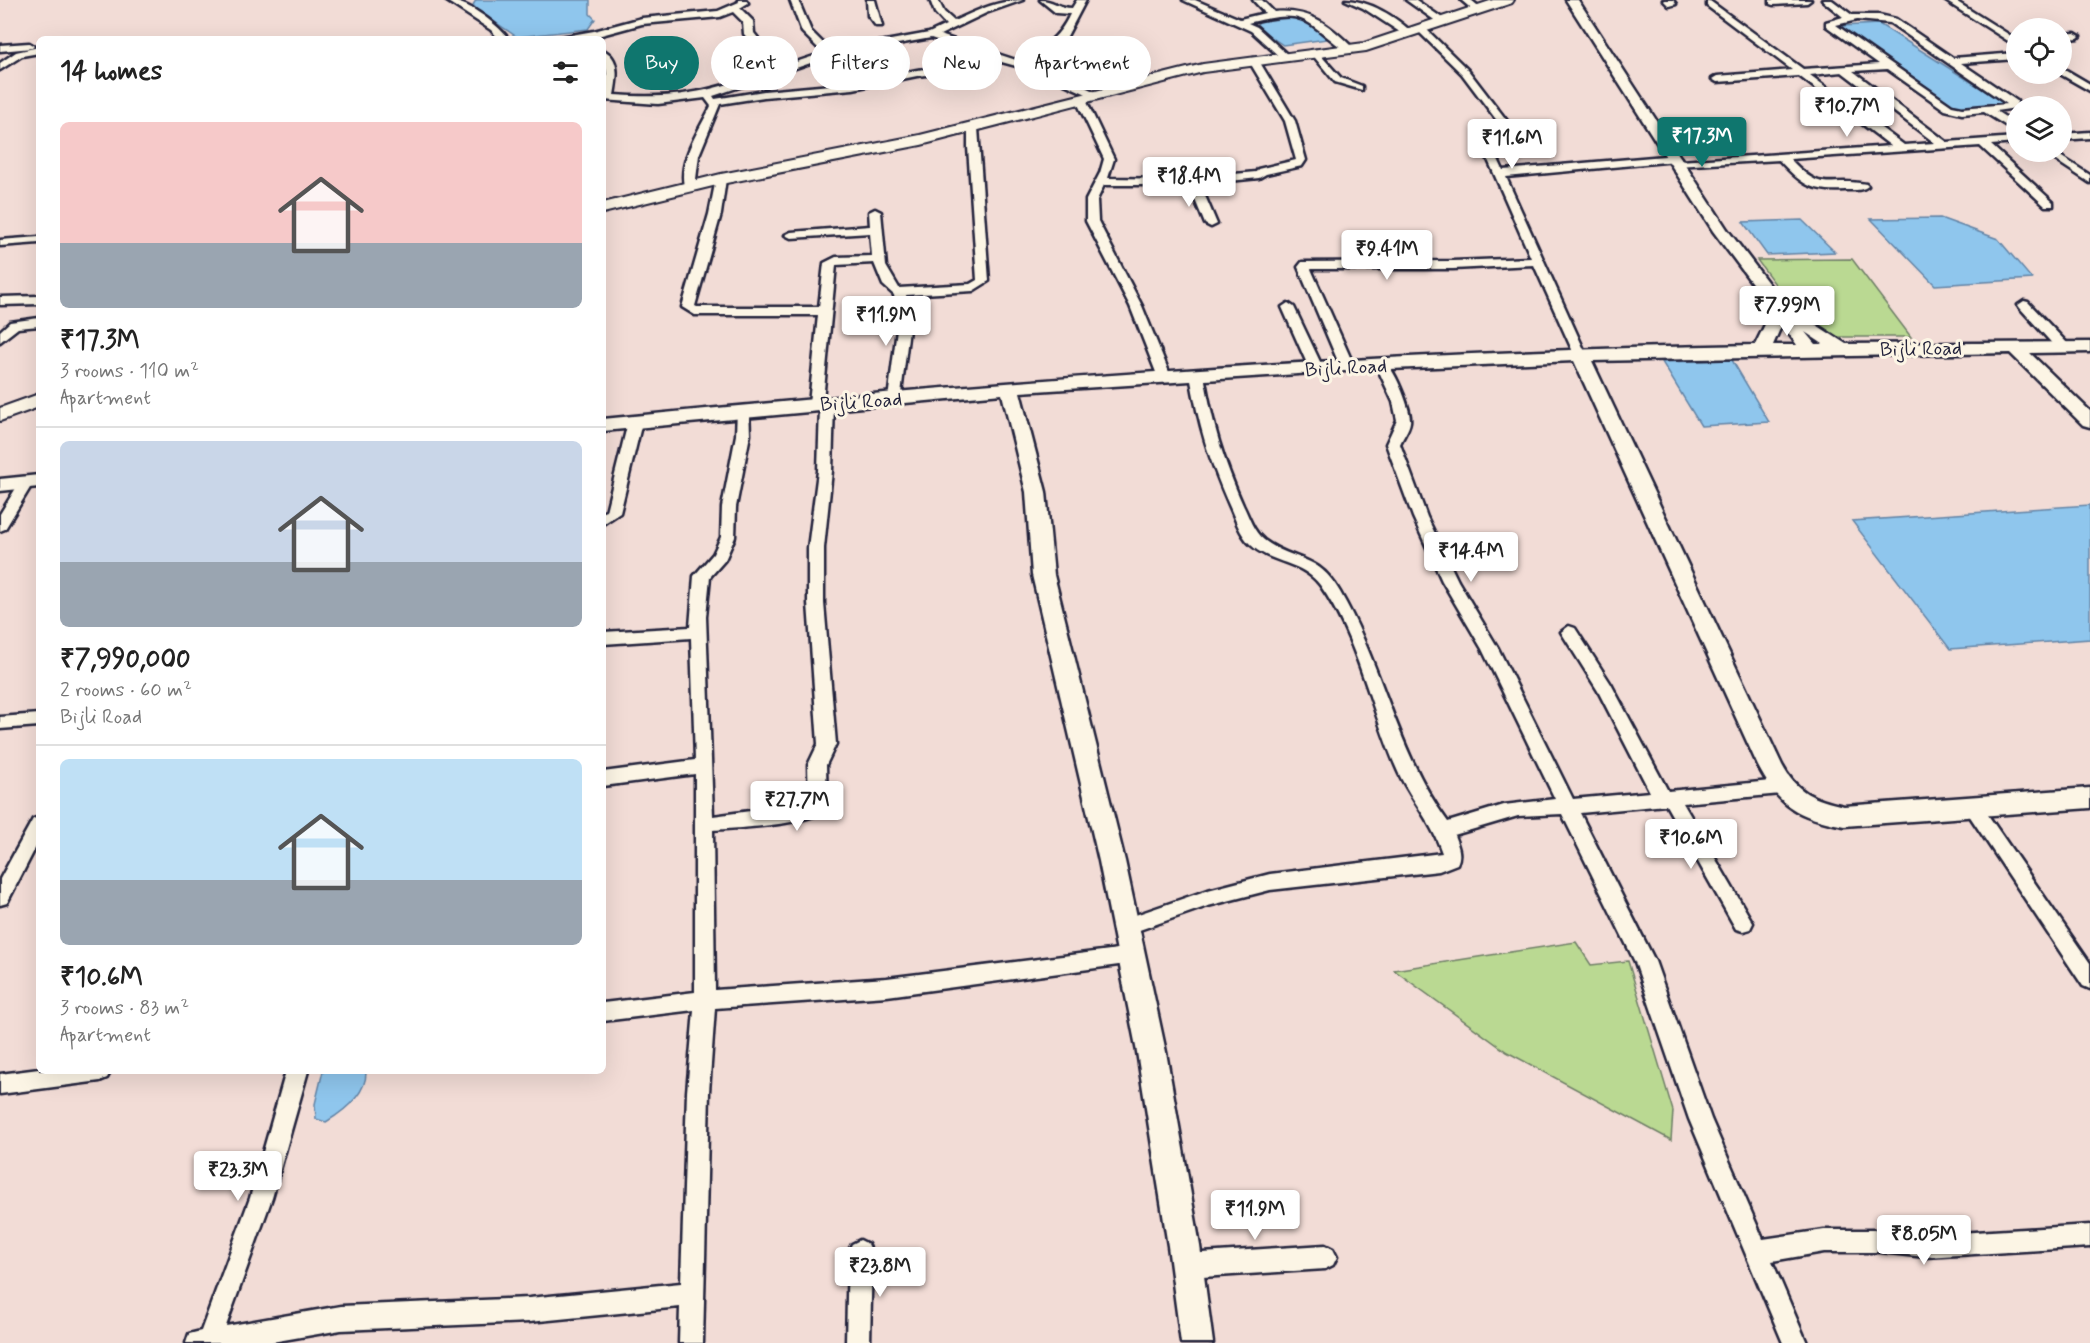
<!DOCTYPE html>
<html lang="en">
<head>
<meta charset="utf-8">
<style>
  body { margin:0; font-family:Mynerve,sans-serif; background:#f2f2f2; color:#222; height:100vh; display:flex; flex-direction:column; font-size:22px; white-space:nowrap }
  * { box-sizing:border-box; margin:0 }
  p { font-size:20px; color:#767676 }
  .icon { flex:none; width:33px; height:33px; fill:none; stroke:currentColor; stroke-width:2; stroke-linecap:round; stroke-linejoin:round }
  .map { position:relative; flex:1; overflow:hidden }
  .details { position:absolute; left:36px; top:36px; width:570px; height:1038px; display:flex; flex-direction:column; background:#fff; border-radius:9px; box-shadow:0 6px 24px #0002 }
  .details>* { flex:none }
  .hud { position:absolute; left:624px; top:36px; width:570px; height:54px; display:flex; gap:12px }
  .controls { position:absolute; left:2006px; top:18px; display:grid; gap:12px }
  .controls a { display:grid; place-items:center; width:66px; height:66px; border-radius:50%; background:#fff; box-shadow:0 6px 24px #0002; font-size:30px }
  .price { position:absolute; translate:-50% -51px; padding:0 14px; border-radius:6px; background:#fff; color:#222; font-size:20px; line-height:39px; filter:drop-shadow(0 2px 3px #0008) }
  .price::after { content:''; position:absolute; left:50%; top:36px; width:18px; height:14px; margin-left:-9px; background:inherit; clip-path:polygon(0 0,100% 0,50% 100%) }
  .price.on { background:#0f766e; color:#fff }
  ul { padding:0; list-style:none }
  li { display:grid; align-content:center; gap:12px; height:318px; padding:0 24px }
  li+li { border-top:2px solid #e0e0e0 }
  li span { display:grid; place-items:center; height:186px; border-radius:9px; color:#555 }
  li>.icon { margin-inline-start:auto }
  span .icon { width:108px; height:108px; fill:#fffc; stroke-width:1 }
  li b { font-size:26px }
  h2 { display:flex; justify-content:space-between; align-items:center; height:72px; padding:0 24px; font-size:26px }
  .tag { padding:0 21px; border-radius:27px; background:#fff; box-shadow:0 6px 24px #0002; font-size:21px; line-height:54px }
  .tag.on { background:#0f766e; color:#fff }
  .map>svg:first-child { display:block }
  .green { fill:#bad992; stroke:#6e7e66; stroke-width:1.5 }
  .water { fill:#8fc6ed; stroke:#6384a6; stroke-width:1.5 }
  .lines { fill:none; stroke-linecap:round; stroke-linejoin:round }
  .street-casing { stroke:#22223b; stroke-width:5 }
  .secondary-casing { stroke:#22223b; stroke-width:5 }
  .primary-casing { stroke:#22223b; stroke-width:4 }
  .street { fill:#fcf5e5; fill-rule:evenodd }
  .secondary { fill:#fcf5e5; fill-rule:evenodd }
  .primary { fill:#fcf5e5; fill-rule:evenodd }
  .labels { text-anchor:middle; stroke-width:6; stroke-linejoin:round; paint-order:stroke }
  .far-street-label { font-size:20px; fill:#22223b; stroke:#fcf5e5 }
</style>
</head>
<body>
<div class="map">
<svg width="2090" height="1343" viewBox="0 0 2090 1343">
  <rect width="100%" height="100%" fill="#f2dcd6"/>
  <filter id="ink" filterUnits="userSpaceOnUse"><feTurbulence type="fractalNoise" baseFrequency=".0167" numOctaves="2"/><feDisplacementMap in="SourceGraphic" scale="12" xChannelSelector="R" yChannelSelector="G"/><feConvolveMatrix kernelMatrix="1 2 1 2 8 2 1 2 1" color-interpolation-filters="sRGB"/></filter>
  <g filter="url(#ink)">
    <path class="green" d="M1852,259l59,78h-81l-25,-13 -48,-64z
      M1576,942l15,23 37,-4 45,150 -2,29 -164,-88 -113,-82z"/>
    <path class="water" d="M476,0h114v14l5,5 -7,10 -71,8 -40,-27 -4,-5z
      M1302,17l25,22 -44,6 -27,-18 3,-6z
      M1879,24l127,80 -49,4 -116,-82z
      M1940,218l58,21 34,40 -97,6 -64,-66z
      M1802,220l33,32 -68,3 -24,-33z
      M1732,360l37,62 -68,4 -39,-64z
      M2090,505v134l-140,10 -98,-128z
      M323,1071h43c1,23 -22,40 -40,51l-10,-3 -1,-15z"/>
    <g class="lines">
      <defs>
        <path id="street" d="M445,0c21,0 50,22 64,39h-10l-8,-9z
          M738,0h8l2,3 -8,5 13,13 1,12 4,5 -3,15 -7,6 15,14 60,-20 -21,-21 -12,-32h8l13,31 20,20 98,-18 17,-8 -11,-12 -5,-13h8l6,12 10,9c22,-10 44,-21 69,-21l-37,13 -46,22 76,25c26,-11 42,-20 54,-46l-14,-1 -16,-13c13,0 19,8 32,8l5,-8h9l-20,38 -12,11 -28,14 18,5 58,27 -9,2 -55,-25 -40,-11 -26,9 -55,6 -64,13 -89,8 -44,7 -21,51 -4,32 -10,2c-9,-26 15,-60 26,-83l-6,-8 -47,6 -55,-4 4,-26 -4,-24c18,8 14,29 11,45 58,4 85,-1 140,-19l-16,-17 7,-7 3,-13 -4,-5 -1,-12 -10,-10 -13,5 -78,7 -48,13 -45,2 45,-8 48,-13 76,-7 21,-9zM931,38l57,20 -18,6 -53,6 -64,13 -89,8 -49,8 -2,-3 45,-15 2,5h6l1,-8 64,-22z
          M867,0h8l7,26h-6l-8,-10z
          M1183,0h12l45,19 25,-6 -12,-13h9l12,12c36,-3 55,12 80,37l-8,2c-44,-32 -40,-43 -98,-28l9,4 33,30 -8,2 -31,-28z
          M1345,0c24,0 51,17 69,34l-8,2 -43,-28z
          M1406,0h10l32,22 -8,2z
          M1461,0h10l11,9 -8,2z
          M1663,0h10l3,4 -7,2z
          M1770,0h41l-4,3 -34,2 -3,-1z
          M1822,0h10l20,15h27l17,4 57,39 63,-5v6l-55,4 56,38 -1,7 -20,3 20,13v8l-32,-20 -22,2 -17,-4 -58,-41 -34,2 94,71 69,-5v6l-25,2 62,57v4h-8l-65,-60 -190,13c35,37 36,17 76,25l2,2c-6,5 -15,4 -23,4 -34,2 -44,-6 -66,-30l-103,6 -1,-2 5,-3 211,-15 -92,-70 -82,6 -5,-3 5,-3 75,-6 -85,-64v-4l3,-1 93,68 76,-5 -53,-38v-4l17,-5zM1857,20l33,3 117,81 -45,4 -10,-2 -116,-81zM1842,72l93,71 -31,2 -94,-70z
          M1944,0h10l62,39v7z
          M1419,28h6l43,42 40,52 -1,5 -17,6 -2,4 15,33 173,-15 5,3 -5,3 -170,16 80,177 -1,3h-10l-1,-3 -40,-89 -81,4h-142l43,97 -7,4 -7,-4 -42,-99 4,-5 151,-1 78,-3 -53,-121 4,-8 16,-7 -36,-48 -43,-42z
          M2075,33l5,3 -2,2 -17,2v-6z
          M29,43l5,3 -2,2 -32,3v-6z
          M39,47v6l-17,3 -22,14v-7l16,-11z
          M1316,50l25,28 21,8v4l-27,-8 -24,-29z
          M1254,58l5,3 36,60 11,39 -4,6 -36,8 -7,4 -59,6 17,40 -6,3 -6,-3 -16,-39h-85l-7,15 1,21 44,85 29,71 -2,3h-10l-29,-74 -44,-85v-21l14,-27 4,-14 -29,-61 5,-3 5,3 29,61 -6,19 71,1 77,-7 2,-3 38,-9 -11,-39 -36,-60z
          M2061,67l29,17v7l-30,-17z
          M973,125l5,3 11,153 -16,10 -67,4 4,26 -10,81 -5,1 -7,-4 10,-78 -4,-26 -11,-10 -9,-22 -38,2 -13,135h9l2,3 -2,68 -8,77v55l12,141 -10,21 1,42c-9,18 -92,21 -114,23l2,160 172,-12 247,-31 7,3 3,6 -3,6 -254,34 -172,12 -6,84 -6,251h-24l1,-36 -151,15 -188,8 -75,13h-80l3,-9 12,-3 49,-133 36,-127h22l-36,127 -46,128 115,-20 188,-8 152,-15 6,-191 7,-82 -91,11v-18l92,-11v-218l-92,12v-14l92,-12 -4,-122 -88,6v-12l87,-5 4,-51 19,-22 8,-17 1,-30 14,-72 1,-25 2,-3h10l1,28 -14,72 -1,30 -10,23 -15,17 -4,40 7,199 96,-13 -1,-38 10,-21 -10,-141v-55l10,-77 2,-64h-9l-2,-3 9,-89h-123l-13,-8 27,-93 7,-35 5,-3 5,3 -5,35 -26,92 2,1h122l5,-44 12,-6 36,-1 -2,-23 -79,5 -6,-3 6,-3 79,-6 -1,-14 6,-3 6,3 5,54 13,22 71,-4 7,-4 -9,-133v-19z
          M2090,132v6l-29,2v-6z
          M2043,152h11l36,23v8z
          M39,237v6l-39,3v-6z
          M39,296v8l-39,1v-8z
          M2024,301l4,1 40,42v6h-10l-38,-42 -2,-3z
          M1288,303l6,4 29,61 -2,3 -5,1 -7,-4 -27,-61z
          M39,318v8l-21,2 -18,14v-11l10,-9z
          M1383,361c10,3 29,50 27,61 -1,7 -7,15 -10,22l27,73 31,64 40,67 75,151 77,-7 -52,-101 -37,-59 8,-6 6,2 36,56 57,107 113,-11 6,2 3,5 -3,5 -6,2 -98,9 70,120 -3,6 -7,2 -7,-2 -70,-124 -86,8 75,148 56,158 52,120 61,-9h57l44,5 165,-10v22l-165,10 -44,-5h-57l-52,9 35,82h-24l-94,-224 -54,-157 -73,-148 -44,2 -64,19c4,11 8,19 3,29l-18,7 -169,19 -62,16 -80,28 -7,-2 -3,-6 3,-6 87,-30 62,-16 172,-21c-9,-29 -30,-52 -43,-79 -28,-61 -40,-134 -79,-189 -18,-24 -49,-21 -69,-40 -11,-10 -16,-27 -22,-40 -21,-48 -30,-79 -39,-130l2,-3 5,-1 7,4c9,51 18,82 39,130 6,12 10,26 21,35 31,23 53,12 76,52 43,74 57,161 108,230l56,-17 51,-6 -73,-150 -40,-68 -29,-64 -27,-73 11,-24 -4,-18 -17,-37z
          M635,418l7,4 -22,91 -17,11v-12l3,-1 22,-89z
          M26,478l7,5 -28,46 -5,2v-17l21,-34z
          M39,714v12l-39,3v-12z
          M1973,800l6,2 111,161v26l-7,-3 -116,-174 -3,-5 3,-5z
          M39,817v24l-32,62 -7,2v-26l33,-60z
          M39,1069v2h72l-4,7 -7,3 -100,13v-20z
          M860,1240l8,4 4,8 -2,91h-24l2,-91 4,-8z
          M1325,1245l8,4 4,8 -4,8 -8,4 -138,9 -8,-4 -4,-8 4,-8 8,-4z"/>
        <path id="secondary" d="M1566,0h12l149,229 57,75 62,40 244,-2v10l-60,1 60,58v16l-7,-2 -73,-72 -418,8 190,404c14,27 33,35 62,41l246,-18v20l-246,18c-46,-9 -64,-18 -86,-60l-184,-405 -229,10 -325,21 26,100 8,83 71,286 41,191 34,194 13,97h-32l-13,-97 -31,-194 -38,-191 -67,-286 -6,-83 -24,-98 -399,37v-12c383,-38 768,-67 1152,-74l17,-35 -59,-79zM1782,324l15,21h-24zM1805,332l18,12h-8z
          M39,475v12l-39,4v-12z"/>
        <path id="primary" d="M1493,0h21l-2,3 -146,48 -163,21 -282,73 -200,39 -118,29v-10l118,-29 199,-39 283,-71 161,-21z
          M39,394v13l-39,14v-13z"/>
      </defs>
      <use href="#street" class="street-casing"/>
      <use href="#secondary" class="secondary-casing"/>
      <use href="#primary" class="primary-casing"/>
      <use href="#street" class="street"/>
      <use href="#secondary" class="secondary"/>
      <use href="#primary" class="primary"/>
    </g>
  </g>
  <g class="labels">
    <g class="far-street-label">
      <text transform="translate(1921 348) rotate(-1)" y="7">Bijli Road</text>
      <text transform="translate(1346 367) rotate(-3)" y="7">Bijli Road</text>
      <text transform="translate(861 401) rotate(-4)" y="7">Bijli Road</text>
    </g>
  </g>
</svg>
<div class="controls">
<a><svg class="icon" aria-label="locate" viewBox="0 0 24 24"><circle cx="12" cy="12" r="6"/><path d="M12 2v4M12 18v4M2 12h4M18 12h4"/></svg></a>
<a><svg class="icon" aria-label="layers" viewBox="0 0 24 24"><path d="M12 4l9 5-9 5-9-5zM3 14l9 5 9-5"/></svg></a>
</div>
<b class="price" style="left:1847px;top:138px">₹10.7M</b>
<b class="price on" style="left:1702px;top:168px">₹17.3M</b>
<b class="price" style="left:1512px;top:170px">₹11.6M</b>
<b class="price" style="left:1189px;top:208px">₹18.4M</b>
<b class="price" style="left:1387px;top:281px">₹9.41M</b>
<b class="price" style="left:1787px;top:337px">₹7.99M</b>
<b class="price" style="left:886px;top:347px">₹11.9M</b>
<b class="price" style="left:1471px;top:583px">₹14.4M</b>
<b class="price" style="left:797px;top:832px">₹27.7M</b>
<b class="price" style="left:1691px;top:870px">₹10.6M</b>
<b class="price" style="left:238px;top:1202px">₹23.3M</b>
<b class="price" style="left:1255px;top:1241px">₹11.9M</b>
<b class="price" style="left:1924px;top:1266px">₹8.05M</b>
<b class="price" style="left:880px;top:1298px">₹23.8M</b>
<div class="hud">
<a class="tag on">Buy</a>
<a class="tag">Rent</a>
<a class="tag">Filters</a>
<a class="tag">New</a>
<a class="tag">Apartment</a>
</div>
<section class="details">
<h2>14 homes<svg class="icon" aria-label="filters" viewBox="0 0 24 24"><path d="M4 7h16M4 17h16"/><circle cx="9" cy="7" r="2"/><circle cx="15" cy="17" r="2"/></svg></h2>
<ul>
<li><span style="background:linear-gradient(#f6c9c9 65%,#9aa5b1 0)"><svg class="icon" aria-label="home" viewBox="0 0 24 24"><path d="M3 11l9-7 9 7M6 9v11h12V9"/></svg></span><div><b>₹17.3M</b><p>3 rooms · 110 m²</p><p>Apartment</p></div></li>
<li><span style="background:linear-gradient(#c9d6e8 65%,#9aa5b1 0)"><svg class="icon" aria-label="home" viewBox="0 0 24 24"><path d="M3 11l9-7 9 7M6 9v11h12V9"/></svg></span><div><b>₹7,990,000</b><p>2 rooms · 60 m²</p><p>Bijli Road</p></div></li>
<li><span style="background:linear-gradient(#bfe0f5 65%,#9aa5b1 0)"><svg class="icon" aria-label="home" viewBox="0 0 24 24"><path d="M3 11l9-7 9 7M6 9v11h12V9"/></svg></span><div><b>₹10.6M</b><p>3 rooms · 83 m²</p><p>Apartment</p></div></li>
</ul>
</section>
</div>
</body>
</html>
